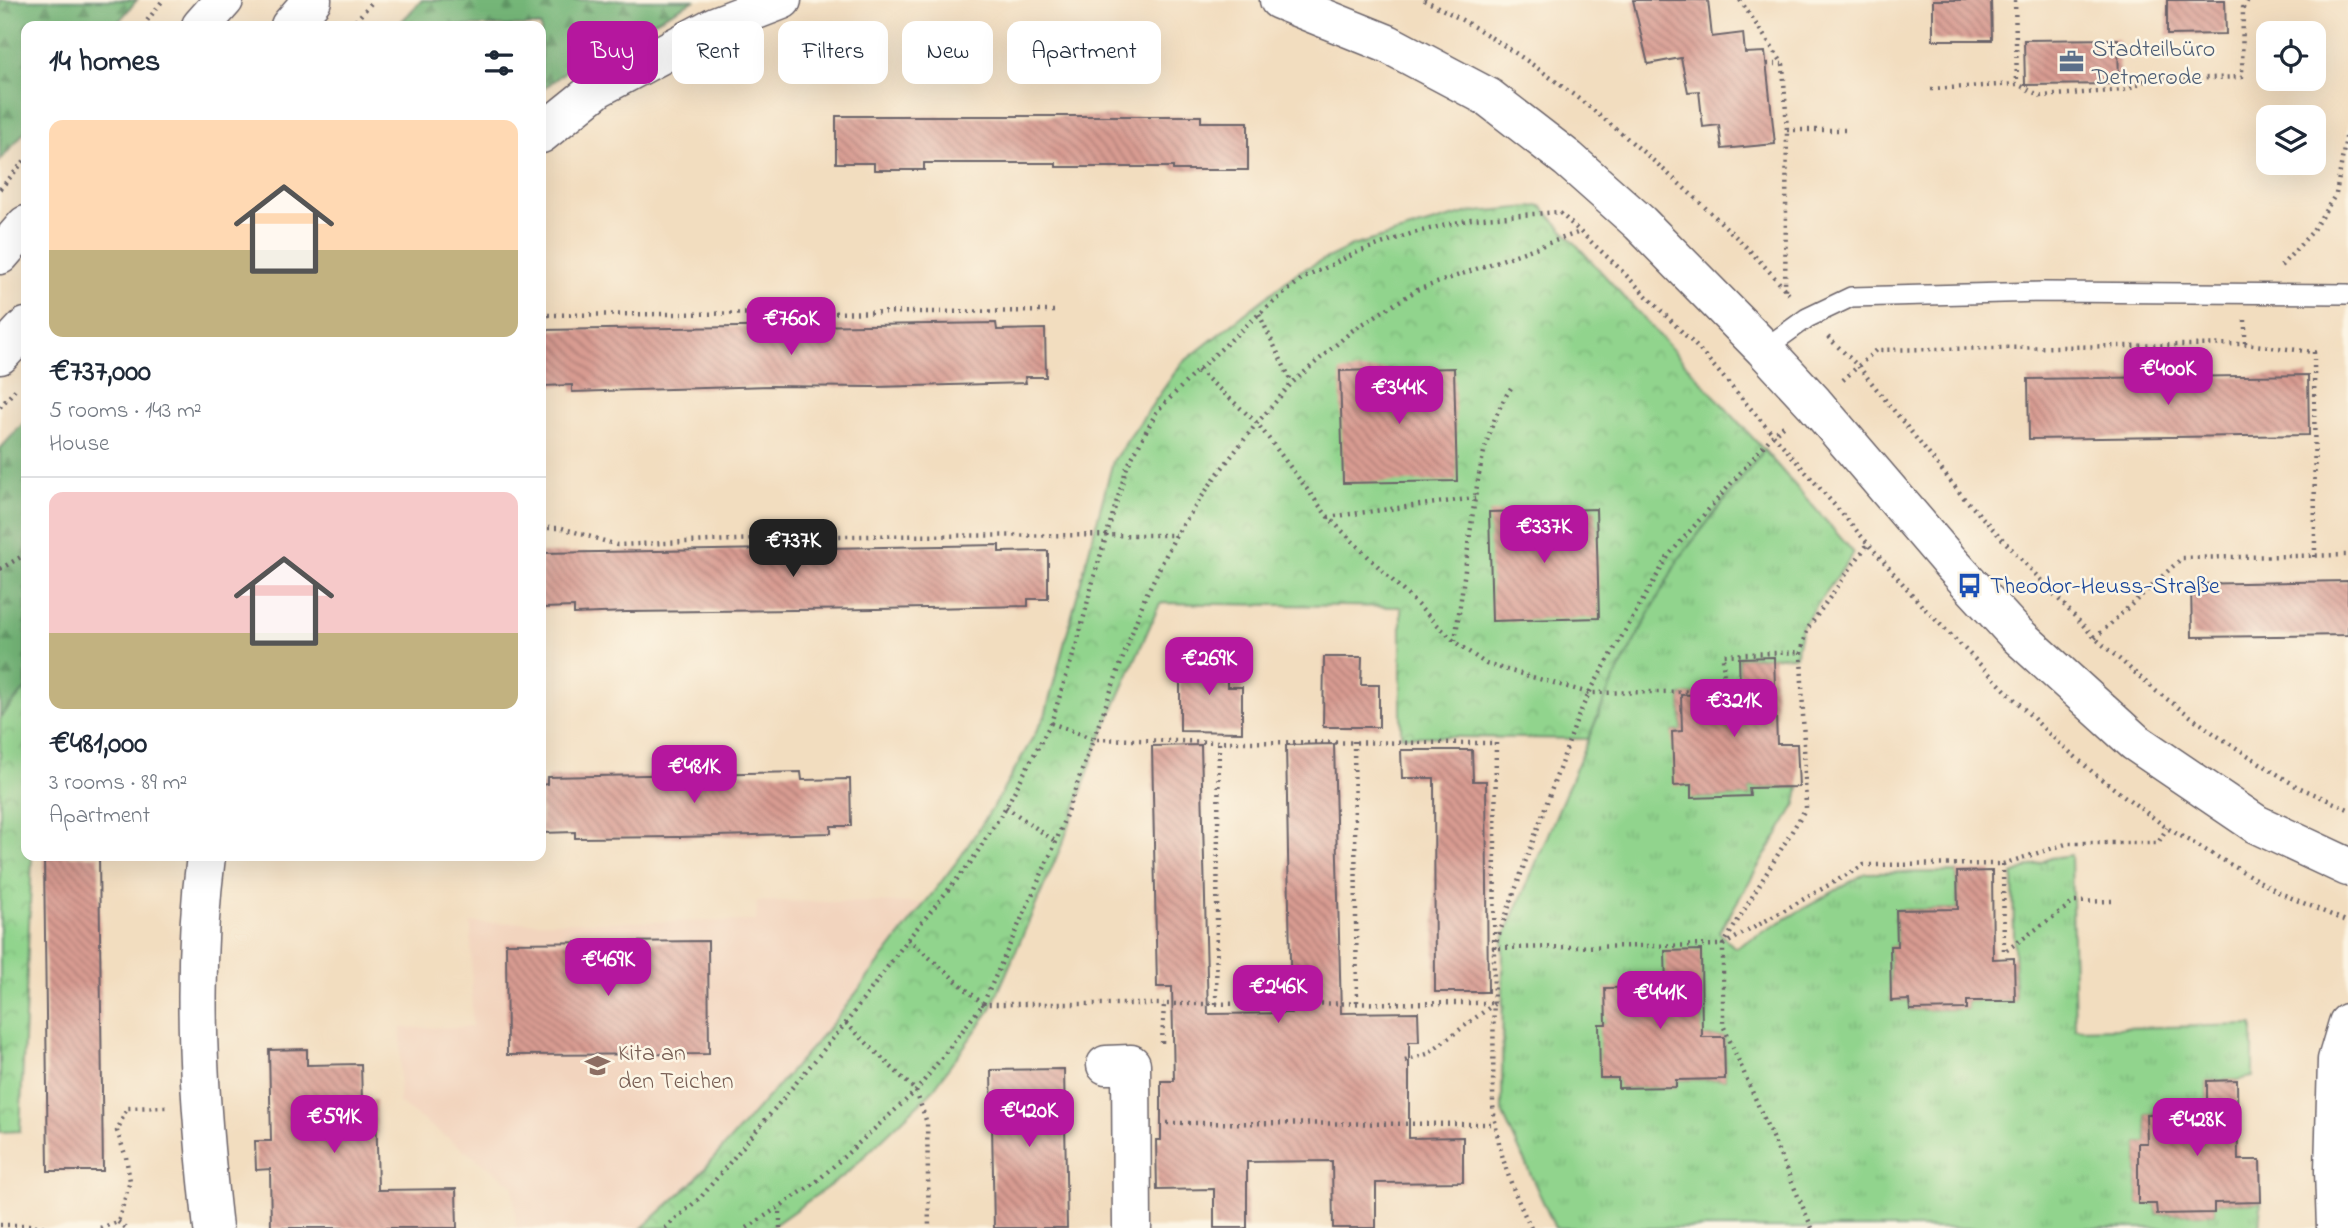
<!DOCTYPE html>
<html lang="en">
<head>
<meta charset="utf-8">
<style>
  body { margin:0; font-family:"Indie Flower",sans-serif; background:#f2f2f3; color:#1f2937; height:100vh; display:flex; flex-direction:column; font-size:26px; white-space:nowrap }
  * { box-sizing:border-box; margin:0 }
  p { font-size:23px; color:#747a83 }
  .icon { flex:none; width:38px; height:38px; fill:none; stroke:currentColor; stroke-width:2; stroke-linecap:round; stroke-linejoin:round }
  .map { position:relative; flex:1; overflow:hidden }
  .details { position:absolute; left:21px; top:21px; width:525px; height:840px; display:flex; flex-direction:column; background:#fff; border-radius:14px; box-shadow:0 7px 28px #0002 }
  .details>* { flex:none }
  .guide { position:absolute; left:567px; top:21px; width:665px; height:63px; display:flex; gap:14px }
  .buttons { position:absolute; left:2256px; top:21px; display:grid; gap:14px }
  .buttons a { display:grid; place-items:center; width:70px; height:70px; border-radius:14px; background:#fff; box-shadow:0 7px 28px #0002; font-size:35px }
  .price { position:absolute; translate:-50% -60px; padding:0 16px; border-radius:14px; background:#b5179e; color:#fff; font-size:23px; line-height:46px; filter:drop-shadow(0 2px 4px #0008) }
  .price::after { content:''; position:absolute; left:50%; top:42px; width:21px; height:16px; margin-left:-10px; background:inherit; clip-path:polygon(0 0,100% 0,50% 100%) }
  .price.on { background:#222; color:#fff }
  ul { padding:0; list-style:none }
  li { display:grid; align-content:center; gap:14px; height:371px; padding:0 28px }
  li+li { border-top:2px solid #e0e1e3 }
  li span { display:grid; place-items:center; height:217px; border-radius:14px; color:#555 }
  li>.icon { margin-inline-start:auto }
  span .icon { width:126px; height:126px; fill:#fffc; stroke-width:1 }
  li b { font-size:30px }
  h2 { display:flex; justify-content:space-between; align-items:center; height:84px; padding:0 28px; font-size:30px }
  .tag { padding:0 24px; border-radius:14px; background:#fff; box-shadow:0 7px 28px #0002; font-size:24px; line-height:63px }
  .tag.on { background:#b5179e; color:#fff }
  .map>svg:first-child { display:block }
  .built { fill:#f2d4be }
  .grass { fill:url(#grass-tufts); stroke:#5a7b64; stroke-width:2; fill-rule:evenodd }
  .forest { fill:url(#forest-firs); stroke:#4b6c5a; stroke-width:2 }
  .park { fill:url(#park-crowns); stroke:#5a7b64; stroke-width:2 }
  .building { fill:url(#building-back-hatch) }
  .lines { fill:none; stroke-linecap:round; stroke-linejoin:round }
  .service-casing { stroke:#6b6369; stroke-width:22 }
  .minor-casing { stroke:#6b6369; stroke-width:41 }
  .trunk-casing { stroke:#6b6369; stroke-width:41 }
  .path { stroke:#6b6369; stroke-width:4.5; stroke-dasharray:2 5; stroke-linecap:butt }
  .service { stroke:#fff; stroke-width:19 }
  .minor { stroke:#fff; stroke-width:38 }
  .trunk { stroke:#fff; stroke-width:38 }
  .labels { text-anchor:middle; stroke-width:5; stroke-linejoin:round; paint-order:stroke }
  .service-label { font-size:24px; fill:#4e5e75; stroke:#fcf5e5; text-anchor:start }
  .transit-label { font-size:24px; fill:#164399; stroke:#fcf5e5; text-anchor:start }
  .education-label { font-size:24px; fill:#785e54; stroke:#fcf5e5; text-anchor:start }
</style>
</head>
<body>
<div class="map">
<svg width="2348" height="1228" viewBox="0 0 2348 1228">
  <defs>
    <pattern id="grass-tufts" width="24" height="20" patternUnits="userSpaceOnUse" patternTransform="scale(1.75)"><rect width="24" height="20" fill="#91d48d"/><path d="M3 7l-1-3M5 7V3M7 7l1-3M15 17l-1-3M17 17v-4M19 17l1-3" fill="none" stroke="#7db67b"/></pattern>
    <pattern id="forest-firs" width="22" height="20" patternUnits="userSpaceOnUse" patternTransform="scale(1.75)"><rect width="22" height="20" fill="#74b678"/><path d="M5 1l3.5 6h-7zM16 11l3.5 6h-7z" fill="#5f9464"/></pattern>
    <pattern id="park-crowns" width="20" height="18" patternUnits="userSpaceOnUse" patternTransform="scale(1.75)"><rect width="20" height="18" fill="#91d48d"/><path d="M2 6a3 3 0 1 1 6 0M12 15a3 3 0 1 1 6 0" fill="none" stroke="#7db67b"/></pattern>
    <pattern id="building-back-hatch" width="6" height="6" patternUnits="userSpaceOnUse" patternTransform="scale(1.75)"><rect width="6" height="6" fill="#d89b91"/><path d="M-1 5l2 2M0 0l6 6M5-1l2 2" fill="none" stroke="#af7e78"/></pattern>
  </defs>
  <rect width="100%" height="100%" fill="#fcf5e5"/>
  <filter id="ink" filterUnits="userSpaceOnUse"><feTurbulence type="fractalNoise" baseFrequency=".0143" numOctaves="2"/><feDisplacementMap in="SourceGraphic" scale="14" xChannelSelector="R" yChannelSelector="G"/><feConvolveMatrix kernelMatrix="1 2 1 2 8 2 1 2 1" color-interpolation-filters="sRGB"/></filter>
  <filter id="wash" filterUnits="userSpaceOnUse"><feTurbulence type="fractalNoise" baseFrequency=".00686" numOctaves="4" result="noise"/><feDisplacementMap in="SourceGraphic" scale="28" xChannelSelector="R" yChannelSelector="G"/><feGaussianBlur stdDeviation="1.57" result="paint"/><feColorMatrix in="noise" values="0 0 0 0 0 0 0 0 0 0 0 0 0 0 0 0 0 1.4 0 .05"/><feComposite in="paint" operator="in"/></filter>
  <g filter="url(#wash)">
    <rect width="100%" height="100%" fill="#f2ddbf"/>
    <path class="built" d="M757,901l168,2 -92,120 -141,160 -50,45h-126l-3,-43 -114,-82 2,-75 71,-1 -1,-104 285,-2z"/>
    <path class="grass" d="M1764,450l90,103 -52,73 -6,30 -57,2 1,35 -59,2 1,36 -10,1 19,53 1,13 57,-2v-8l50,-1 -3,17 -77,128 16,16 131,-75 91,-1 1,37 -62,1 1,36 -7,1 1,54 18,-1 1,10 57,-1v-8h48l-2,-127 38,-16 20,-3 4,174 178,-4v52l-16,3 -30,1v32l-61,1 1,29h-9v61h18l1,10 57,-1v-10l47,-1 -2,26h-704l-53,-116 1,-171 108,-256 67,-125zM1700,951l2,75 -21,11h43l1,42 -49,1v7l-57,1 -1,-10h-17l-1,-54h6l60,-37z"/>
    <path class="forest" d="M0,0h137l-22,26h-89v104l-26,31z
      M422,0h273l-114,59 -40,32v-65h-144z
      M26,420v268l-26,30v-269z"/>
    <path class="park" d="M1541,206l223,244 -86,110 -67,125 -23,54 -187,-3v-129l-241,-4 -62,141 -34,96 -74,171 -59,81 -85,82 -76,54h-128l50,-45 141,-160 128,-167 36,-55 48,-85 68,-255 68,-97 117,-92 54,-26 114,-33z
      M26,688v168h6l-12,275 -20,1v-414z"/>
    <g id="blocks">
      <path class="building" d="M1633,0h75l4,37 31,-4 2,20 20,-1 10,92 -53,5 -3,-24 -16,2 -4,-36 -11,1 -7,-34 -33,6z
        M1933,0h58l1,40h-59z
        M2167,0h58l1,34 -59,1z
        M2118,39l1,45 -94,1 -1,-45z
        M836,116h365v6h47v48h-75v-3h-117v-4h-132v7h-50v-7h-38z
        M996,323l1,7 48,-1 1,48h-21l1,6 -152,4 -104,-1 -198,6v-7l-31,1v-56z
        M1454,368l3,113 -114,2 -3,-112z
        M2308,375l1,60 -280,4 -1,-60z
        M1596,509l3,109 -107,3 -3,-109z
        M999,545v7l49,-1v48h-20v7l-152,3 -249,3 -53,2v-7l-33,1v-55z
        M2348,581v54l-156,2 -1,-53z
        M1324,657h38l-1,28h18v42h-56z
        M1774,657l3,87h20l2,43 -50,1 1,8 -59,2v-13l-17,1 -2,-54 10,-1 -1,-36 59,-2 -1,-35z
        M1180,658h47v29h15v45l-62,-1z
        M1334,744l7,269 77,-1 1,30h-10v96l54,-1v45l-87,1v45h-43l-1,-67 -85,1v66h-33v-39l-57,1 -1,-50h5v-59h13l-2,-94h-15l-5,-241 49,-1 7,269 83,-1 -5,-268z
        M1401,750h71l1,31h13l2,211h-53l-1,-214h-32z
        M801,772l1,8 48,-1 1,47h-20v7l-152,4 -104,1v-6l-34,1v-48l6,-1v-7z
        M44,856h55l4,315h-55z
        M1992,871l1,88 21,-1 1,43h-48v8l-57,1 -1,-10 -18,1 -1,-55h7l-1,-36 62,-1 -1,-37z
        M708,941l1,113 -202,1 -1,-112z
        M1701,950l1,87h22l1,42 -49,1v7l-58,1v-10h-18l-1,-54h7l-1,-36 61,-1 -1,-36z
        M307,1049v16l54,-1 1,36h14l2,90 78,-1 1,39h-186l-1,-59 -14,1 -1,-29h16l-2,-91z
        M1064,1069l3,159h-73l-3,-158z
        M2237,1080l1,80h22l1,42 -47,1v10l-57,1 -1,-10h-18v-61h9l-1,-29 61,-1v-32z"/>
    </g>
  </g>
  <g filter="url(#ink)">
    <use href="#blocks" fill-opacity="0" stroke="#6b6369" stroke-width="2"/>
    <g class="lines">
      <defs>
        <path id="service" d="M1764,349l43,-31 44,-21 192,-5 305,2"/>
        <path id="minor" d="M1279,0l109,44 100,53 80,62 72,64 124,126 50,54 135,158 66,72 120,109 121,82 92,43
          M541,134l57,-46 117,-62 67,-26
          M206,856c-16,124 -7,248 7,372
          M1106,1065l25,-1 1,164
          M2336,1228l-2,-57 3,-111 11,-37"/>
        <path id="trunk" d="M201,26l23,-26
          M290,26l22,-26
          M0,255l26,-30
          M0,355l26,-28"/>
      </defs>
      <use href="#service" class="service-casing"/>
      <use href="#minor" class="minor-casing"/>
      <use href="#trunk" class="trunk-casing"/>
      <path class="path" d="M1424,0c96,47 180,116 259,187 38,35 76,70 108,110
        M1740,0l43,64 4,66 -2,160
        M2015,0l2,84
        M143,26l20,-26
        M351,26l23,-26
        M1767,64h15
        M1931,89l86,-5 24,12 83,-6 23,-10 95,-3 1,-69 5,-8
        M1787,130h60
        M0,189l26,-30
        M2281,266l30,-33 25,-39 12,-68
        M1259,314l33,69
        M541,315l513,-4
        M2245,320v24
        M1828,337l31,30 105,131 131,140 61,53 60,44 80,51 52,23
        M1198,370l59,53 71,94 127,125 31,22 103,29 135,-2 -1,-36 78,-3
        M1843,380l33,-30 369,-6 69,8 1,205
        M0,407l16,-18
        M1328,517l147,-19
        M541,528h21l55,17 210,-9 349,-1
        M0,569l26,-15
        M2095,638l87,-80 166,-3
        M1455,641c5,-35 10,-71 15,-107 7,-51 13,-106 43,-149
        M1051,723l43,16 125,3 277,1 -2,205 229,-3 141,-80 139,-1 66,-21h89l9,-15
        M1354,741l3,262
        M1006,807l50,35
        M2003,864l1,88 70,-50 38,-1
        M908,939l75,65h181
        M1216,1004l3,-262
        M846,1023l70,68 11,32 2,105
        M1162,1043l2,-39 330,-1
        M1405,1061l22,-7 67,-50
        M1167,1123l328,1
        M118,1222l8,6
        M0,1225h29l26,3
        M100,1228l18,-6 12,-41 -4,-24 -9,-26 10,-23 39,-1
        M665,1228l36,-31 145,-174 62,-84 63,-77 35,-55 45,-84 27,-83 16,-63 33,-110 30,-56 41,-41 61,-56 43,-35 56,-27 55,-19 58,-14 88,-7 58,54 81,82 225,259 125,126 48,42 71,53 113,65 68,29
        M747,1228l68,-45 101,-92 67,-87 73,-162 89,-245 31,-62 40,-59 41,-53 35,-40 61,-53 64,-40 163,-58
        M780,1228v-21
        M1531,1228c-21,-43 -33,-75 -38,-123l1,-157 84,-231 11,-24 80,-138 105,-121 12,-10
        M1812,1228l-89,-203v-80l83,-137 -5,-156 7,-24 59,-83"/>
      <use href="#service" class="service"/>
      <use href="#minor" class="minor"/>
      <use href="#trunk" class="trunk"/>
    </g>
  </g>
  <defs>
    <symbol id="office-bare" viewBox="-9 -9 18 18"><path d="M-6-3h4V-5.5h4V-3h4V5H-6ZM-1-4.5V-3h2v-1.5ZM-6 0V1H6V0Z" fill="#5c6f8a" stroke="#fcf5e5" stroke-width="2.5" paint-order="stroke"/></symbol>
    <symbol id="bus-bare" viewBox="-9 -9 18 18"><path d="M-5-6H5V4H4V6H2V4H-2V6H-4V4H-5ZM-3.5-4V0h7V-4ZM-3.5 1.2v1.5H-2V1.2ZM2 1.2v1.5H3.5V1.2Z" fill="#1a4fb4" stroke="#fcf5e5" stroke-width="2.5" paint-order="stroke"/></symbol>
    <symbol id="school-bare" viewBox="-9 -9 18 18"><path d="M0-5L7-2L0 1L-7-2ZM-4 1L0 2.5L4 1V4Q0 6-4 4Z" fill="#8d6e63" stroke="#fcf5e5" stroke-width="2.5" paint-order="stroke"/></symbol>
  </defs>
  <g fill-rule="evenodd">
    <use href="#office-bare" x="2054" y="44" width="35" height="35"/>
    <use href="#bus-bare" x="1952" y="568" width="35" height="35"/>
    <use href="#school-bare" x="580" y="1048" width="35" height="35"/>
  </g>
  <g class="labels">
    <g class="service-label">
      <text x="2092" y="56">Stadteilbüro<tspan x="2092" dy="28">Detmerode</tspan></text>
    </g>
    <g class="transit-label">
      <text x="1990" y="593">Theodor-Heuss-Straße</text>
    </g>
    <g class="education-label">
      <text x="618" y="1060">Kita an<tspan x="618" dy="28">den Teichen</tspan></text>
    </g>
  </g>
</svg>
<div class="buttons">
<a><svg class="icon" aria-label="locate" viewBox="0 0 24 24"><circle cx="12" cy="12" r="6"/><path d="M12 2v4M12 18v4M2 12h4M18 12h4"/></svg></a>
<a><svg class="icon" aria-label="layers" viewBox="0 0 24 24"><path d="M12 4l9 5-9 5-9-5zM3 14l9 5 9-5"/></svg></a>
</div>
<b class="price" style="left:791px;top:357px">€760K</b>
<b class="price" style="left:2168px;top:407px">€400K</b>
<b class="price" style="left:1399px;top:426px">€344K</b>
<b class="price" style="left:1544px;top:565px">€337K</b>
<b class="price on" style="left:793px;top:579px">€737K</b>
<b class="price" style="left:1209px;top:697px">€269K</b>
<b class="price" style="left:1734px;top:739px">€321K</b>
<b class="price" style="left:694px;top:805px">€481K</b>
<b class="price" style="left:608px;top:998px">€469K</b>
<b class="price" style="left:1278px;top:1025px">€246K</b>
<b class="price" style="left:1660px;top:1031px">€441K</b>
<b class="price" style="left:1029px;top:1149px">€420K</b>
<b class="price" style="left:334px;top:1155px">€591K</b>
<b class="price" style="left:2197px;top:1158px">€428K</b>
<div class="guide">
<a class="tag on">Buy</a>
<a class="tag">Rent</a>
<a class="tag">Filters</a>
<a class="tag">New</a>
<a class="tag">Apartment</a>
</div>
<section class="details">
<h2>14 homes<svg class="icon" aria-label="filters" viewBox="0 0 24 24"><path d="M4 7h16M4 17h16"/><circle cx="9" cy="7" r="2"/><circle cx="15" cy="17" r="2"/></svg></h2>
<ul>
<li><span style="background:linear-gradient(#ffd9b3 60%,#c2b280 0)"><svg class="icon" aria-label="home" viewBox="0 0 24 24"><path d="M3 11l9-7 9 7M6 9v11h12V9"/></svg></span><div><b>€737,000</b><p>5 rooms · 143 m²</p><p>House</p></div></li>
<li><span style="background:linear-gradient(#f6c9c9 65%,#c2b280 0)"><svg class="icon" aria-label="home" viewBox="0 0 24 24"><path d="M3 11l9-7 9 7M6 9v11h12V9"/></svg></span><div><b>€481,000</b><p>3 rooms · 89 m²</p><p>Apartment</p></div></li>
</ul>
</section>
</div>
</body>
</html>
